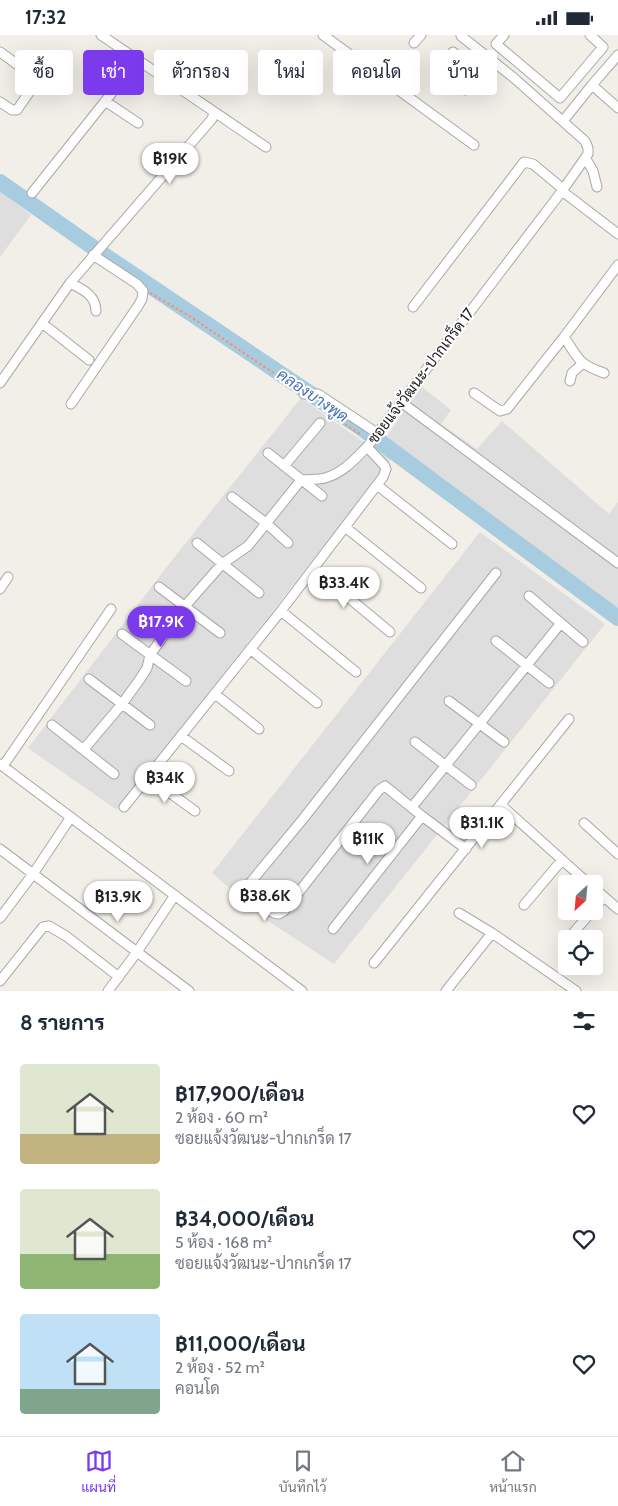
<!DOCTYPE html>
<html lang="th">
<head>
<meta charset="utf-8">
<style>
  body { margin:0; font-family:Cabin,Sarabun,sans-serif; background:#f2f2f3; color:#1f2937; height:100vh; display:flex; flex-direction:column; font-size:19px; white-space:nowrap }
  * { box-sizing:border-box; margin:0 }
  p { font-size:16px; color:#747a83 }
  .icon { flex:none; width:28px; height:28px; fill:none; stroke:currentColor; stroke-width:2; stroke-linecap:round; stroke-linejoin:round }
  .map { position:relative; height:956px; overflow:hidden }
  .side { display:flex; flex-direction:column; background:#fff; flex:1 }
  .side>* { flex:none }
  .hud { position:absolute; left:15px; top:15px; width:589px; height:45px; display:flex; gap:10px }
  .needle { width:32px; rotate:206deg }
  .fabs { position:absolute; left:558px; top:840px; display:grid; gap:10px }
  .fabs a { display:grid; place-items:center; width:45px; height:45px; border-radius:5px; background:#fff; box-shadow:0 5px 20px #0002; font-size:25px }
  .price { position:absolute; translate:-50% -42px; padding:0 11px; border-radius:18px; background:#fff; color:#222; font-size:16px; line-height:32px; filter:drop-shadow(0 1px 2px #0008) }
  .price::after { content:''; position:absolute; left:50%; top:30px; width:15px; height:11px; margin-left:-8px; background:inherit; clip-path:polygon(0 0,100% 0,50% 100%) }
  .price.selected { background:#7c3aed; color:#fff }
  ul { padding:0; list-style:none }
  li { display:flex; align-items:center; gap:15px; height:125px; padding:0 20px }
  li span { display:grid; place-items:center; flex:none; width:140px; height:100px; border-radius:5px; color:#555 }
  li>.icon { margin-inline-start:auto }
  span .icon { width:60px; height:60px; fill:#fffc; stroke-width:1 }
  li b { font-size:21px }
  h2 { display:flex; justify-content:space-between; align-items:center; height:60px; padding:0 20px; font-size:21px }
  .chip { padding:0 18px; border-radius:5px; background:#fff; box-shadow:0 5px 20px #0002; font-size:18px; line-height:45px }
  .chip.selected { background:#7c3aed; color:#fff }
  .status { display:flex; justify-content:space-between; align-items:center; height:35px; padding:0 25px; background:#fff; direction:ltr }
  .status svg { height:14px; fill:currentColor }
  .menu { display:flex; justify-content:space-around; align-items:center; height:70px; border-top:1px solid #e0e1e3; background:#fff; font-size:14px; color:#747a83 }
  .menu a { display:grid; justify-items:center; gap:2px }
  .menu .selected { color:#7c3aed }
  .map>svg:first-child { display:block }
  .residential { fill:#dfdede }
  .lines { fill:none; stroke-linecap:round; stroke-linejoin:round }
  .river { stroke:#a7cbdf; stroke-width:16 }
  .minor-casing { stroke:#a8a8a8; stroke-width:11 }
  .path { stroke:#fc8e6d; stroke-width:2; stroke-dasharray:2.5 2.5; stroke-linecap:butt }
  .minor { stroke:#fff; stroke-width:9 }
  .labels { text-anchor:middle; stroke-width:4; stroke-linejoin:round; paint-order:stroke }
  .street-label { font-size:15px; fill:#212121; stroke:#fff }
  .water-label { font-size:16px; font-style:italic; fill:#4a72b3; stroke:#fff }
</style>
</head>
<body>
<div class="status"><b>17:32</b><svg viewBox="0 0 49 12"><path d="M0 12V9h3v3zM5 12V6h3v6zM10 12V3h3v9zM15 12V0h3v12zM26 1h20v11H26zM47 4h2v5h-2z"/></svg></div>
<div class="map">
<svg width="618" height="956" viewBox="0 0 618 956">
  <rect width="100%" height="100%" fill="#f1efe7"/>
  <path class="residential" d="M0,156l31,24 -31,42z
    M421,351l30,24 -10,14 36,25 25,-28 107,93 9,-12v110l-233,-173z
    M301,363l58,41 33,19 -122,157 -153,195 -89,-62 145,-189z
    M480,497l125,92 -271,340 -66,-43 -56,-48z"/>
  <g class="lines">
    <path class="river" d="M0,147l107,75 253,170 258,191"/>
    <defs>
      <path id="minor" d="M101,0l165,112
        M323,0l151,110
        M504,0l-8,9 64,54 43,-51 -13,-12
        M414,8l7,-8
        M0,17l37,27v2l-20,29h-5l-12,-8
        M453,17l28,23
        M436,36l19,16 10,3 5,-2 22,-27
        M592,50l26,-30
        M105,66l33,22
        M563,86l29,-36 26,23
        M586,124l7,12 4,16
        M562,156l56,43
        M32,158l106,-133
        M70,248c12,6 26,12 26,28
        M413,272l111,-145 9,2 30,25
        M42,288l47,37
        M564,302c15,22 14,27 40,36
        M570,346l2,-8 10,-9
        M0,348l70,-100 142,-164 2,-6
        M474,358l26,18 7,-2 57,-72 54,-72
        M304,359h14l59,39
        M401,367l217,161
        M71,369l67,-98 4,-7 1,-8 -6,-7 -44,-29
        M268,418l54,43
        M284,431l36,-43
        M377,450l75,59
        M232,462l34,26 22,20
        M345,492l76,61
        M197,508l62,50
        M314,534l76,63
        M159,552l61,46
        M0,554l8,-12
        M529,561l54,46
        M281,576l75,61
        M122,599l64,47
        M496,606l53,42
        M250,614l67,54
        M89,644l61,46
        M215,659l44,35
        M449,666l55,41
        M52,690l62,49
        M181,701l48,35
        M415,707l56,43
        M84,714l38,-45 18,-25 7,-11 3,-13 35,-49 37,-42 26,-18 53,-66c8,-1 17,0 24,-2 18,-5 30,-19 42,-31
        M0,729l302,227
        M3,731l108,-157
        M148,742l47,34
        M501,770l88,79
        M124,772l157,-196 102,-134 3,-8 -2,-4 -17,-18 195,-256 26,-37v-6l-3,-7 -71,-63 -53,-42 1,-1
        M412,772l149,-184
        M584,788l34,31
        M0,814l189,142
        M466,814l-44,-33 -37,-30 -6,4 -95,121 -5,3 -5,-1 -25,-17 -2,-4 3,-9 53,-64 193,-246
        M594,853l24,21
        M524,870l38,-45
        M594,874l10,-12
        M459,878l33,20 84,58
        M0,883l33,-44 38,-57
        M333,894l89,-113
        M569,903l23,-27
        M374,928l195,-244
        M0,946l43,-54 6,-1 17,10 53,41
        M108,956l29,-39 38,-57
        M446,956l46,-58"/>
    </defs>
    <use href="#minor" class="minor-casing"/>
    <path class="path" d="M150,258l38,22 109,74
      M345,389l15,10"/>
    <use href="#minor" class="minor"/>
  </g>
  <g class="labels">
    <g class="street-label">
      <text transform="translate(421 341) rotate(-53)" y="5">ซอยแจ้งวัฒนะ-ปากเกร็ด 17</text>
    </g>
    <g class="water-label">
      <text transform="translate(313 360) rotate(34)" y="6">คลองบางพูด</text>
    </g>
  </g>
</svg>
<div class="fabs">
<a><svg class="needle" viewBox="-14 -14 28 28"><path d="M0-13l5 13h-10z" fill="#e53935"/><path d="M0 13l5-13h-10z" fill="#747a83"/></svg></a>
<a><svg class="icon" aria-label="locate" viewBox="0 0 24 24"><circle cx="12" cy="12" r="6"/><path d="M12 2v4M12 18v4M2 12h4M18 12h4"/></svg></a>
</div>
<b class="price" style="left:170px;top:150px">฿19K</b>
<b class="price" style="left:344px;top:574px">฿33.4K</b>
<b class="price selected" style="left:161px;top:613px">฿17.9K</b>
<b class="price" style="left:165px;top:769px">฿34K</b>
<b class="price" style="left:482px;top:814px">฿31.1K</b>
<b class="price" style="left:368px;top:830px">฿11K</b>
<b class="price" style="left:265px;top:887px">฿38.6K</b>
<b class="price" style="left:118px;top:888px">฿13.9K</b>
<div class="hud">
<a class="chip">ซื้อ</a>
<a class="chip selected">เช่า</a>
<a class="chip">ตัวกรอง</a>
<a class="chip">ใหม่</a>
<a class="chip">คอนโด</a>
<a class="chip">บ้าน</a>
</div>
</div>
<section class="side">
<h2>8 รายการ<svg class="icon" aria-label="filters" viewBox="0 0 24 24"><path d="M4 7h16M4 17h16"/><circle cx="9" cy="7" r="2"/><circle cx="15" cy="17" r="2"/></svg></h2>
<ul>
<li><span style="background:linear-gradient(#dfe7d0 70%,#c2b280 0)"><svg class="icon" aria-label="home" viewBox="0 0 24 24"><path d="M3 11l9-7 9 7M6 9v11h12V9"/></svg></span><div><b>฿17,900/เดือน</b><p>2 ห้อง · 60 m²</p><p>ซอยแจ้งวัฒนะ-ปากเกร็ด 17</p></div><svg class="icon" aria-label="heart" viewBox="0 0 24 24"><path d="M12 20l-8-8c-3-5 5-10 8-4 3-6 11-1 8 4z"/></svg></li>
<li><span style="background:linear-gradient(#dfe7d0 65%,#8fb573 0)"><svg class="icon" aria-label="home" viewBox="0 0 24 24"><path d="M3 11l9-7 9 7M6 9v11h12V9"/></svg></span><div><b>฿34,000/เดือน</b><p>5 ห้อง · 168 m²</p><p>ซอยแจ้งวัฒนะ-ปากเกร็ด 17</p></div><svg class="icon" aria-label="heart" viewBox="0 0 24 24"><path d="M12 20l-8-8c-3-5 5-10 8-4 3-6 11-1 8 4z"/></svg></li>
<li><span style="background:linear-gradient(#bfe0f5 75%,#7fa58c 0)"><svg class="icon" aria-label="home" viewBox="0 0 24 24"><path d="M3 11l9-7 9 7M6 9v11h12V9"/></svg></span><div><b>฿11,000/เดือน</b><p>2 ห้อง · 52 m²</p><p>คอนโด</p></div><svg class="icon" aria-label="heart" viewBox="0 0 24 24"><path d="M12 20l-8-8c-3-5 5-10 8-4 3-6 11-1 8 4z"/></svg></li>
</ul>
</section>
<nav class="menu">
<a class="selected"><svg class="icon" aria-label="map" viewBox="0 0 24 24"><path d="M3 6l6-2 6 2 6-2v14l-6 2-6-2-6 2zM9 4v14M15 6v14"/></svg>แผนที่</a>
<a><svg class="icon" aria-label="saved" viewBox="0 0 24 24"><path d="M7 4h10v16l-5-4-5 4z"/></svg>บันทึกไว้</a>
<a><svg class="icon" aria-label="home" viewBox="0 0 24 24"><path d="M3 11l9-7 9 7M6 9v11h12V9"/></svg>หน้าแรก</a>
</nav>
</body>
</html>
